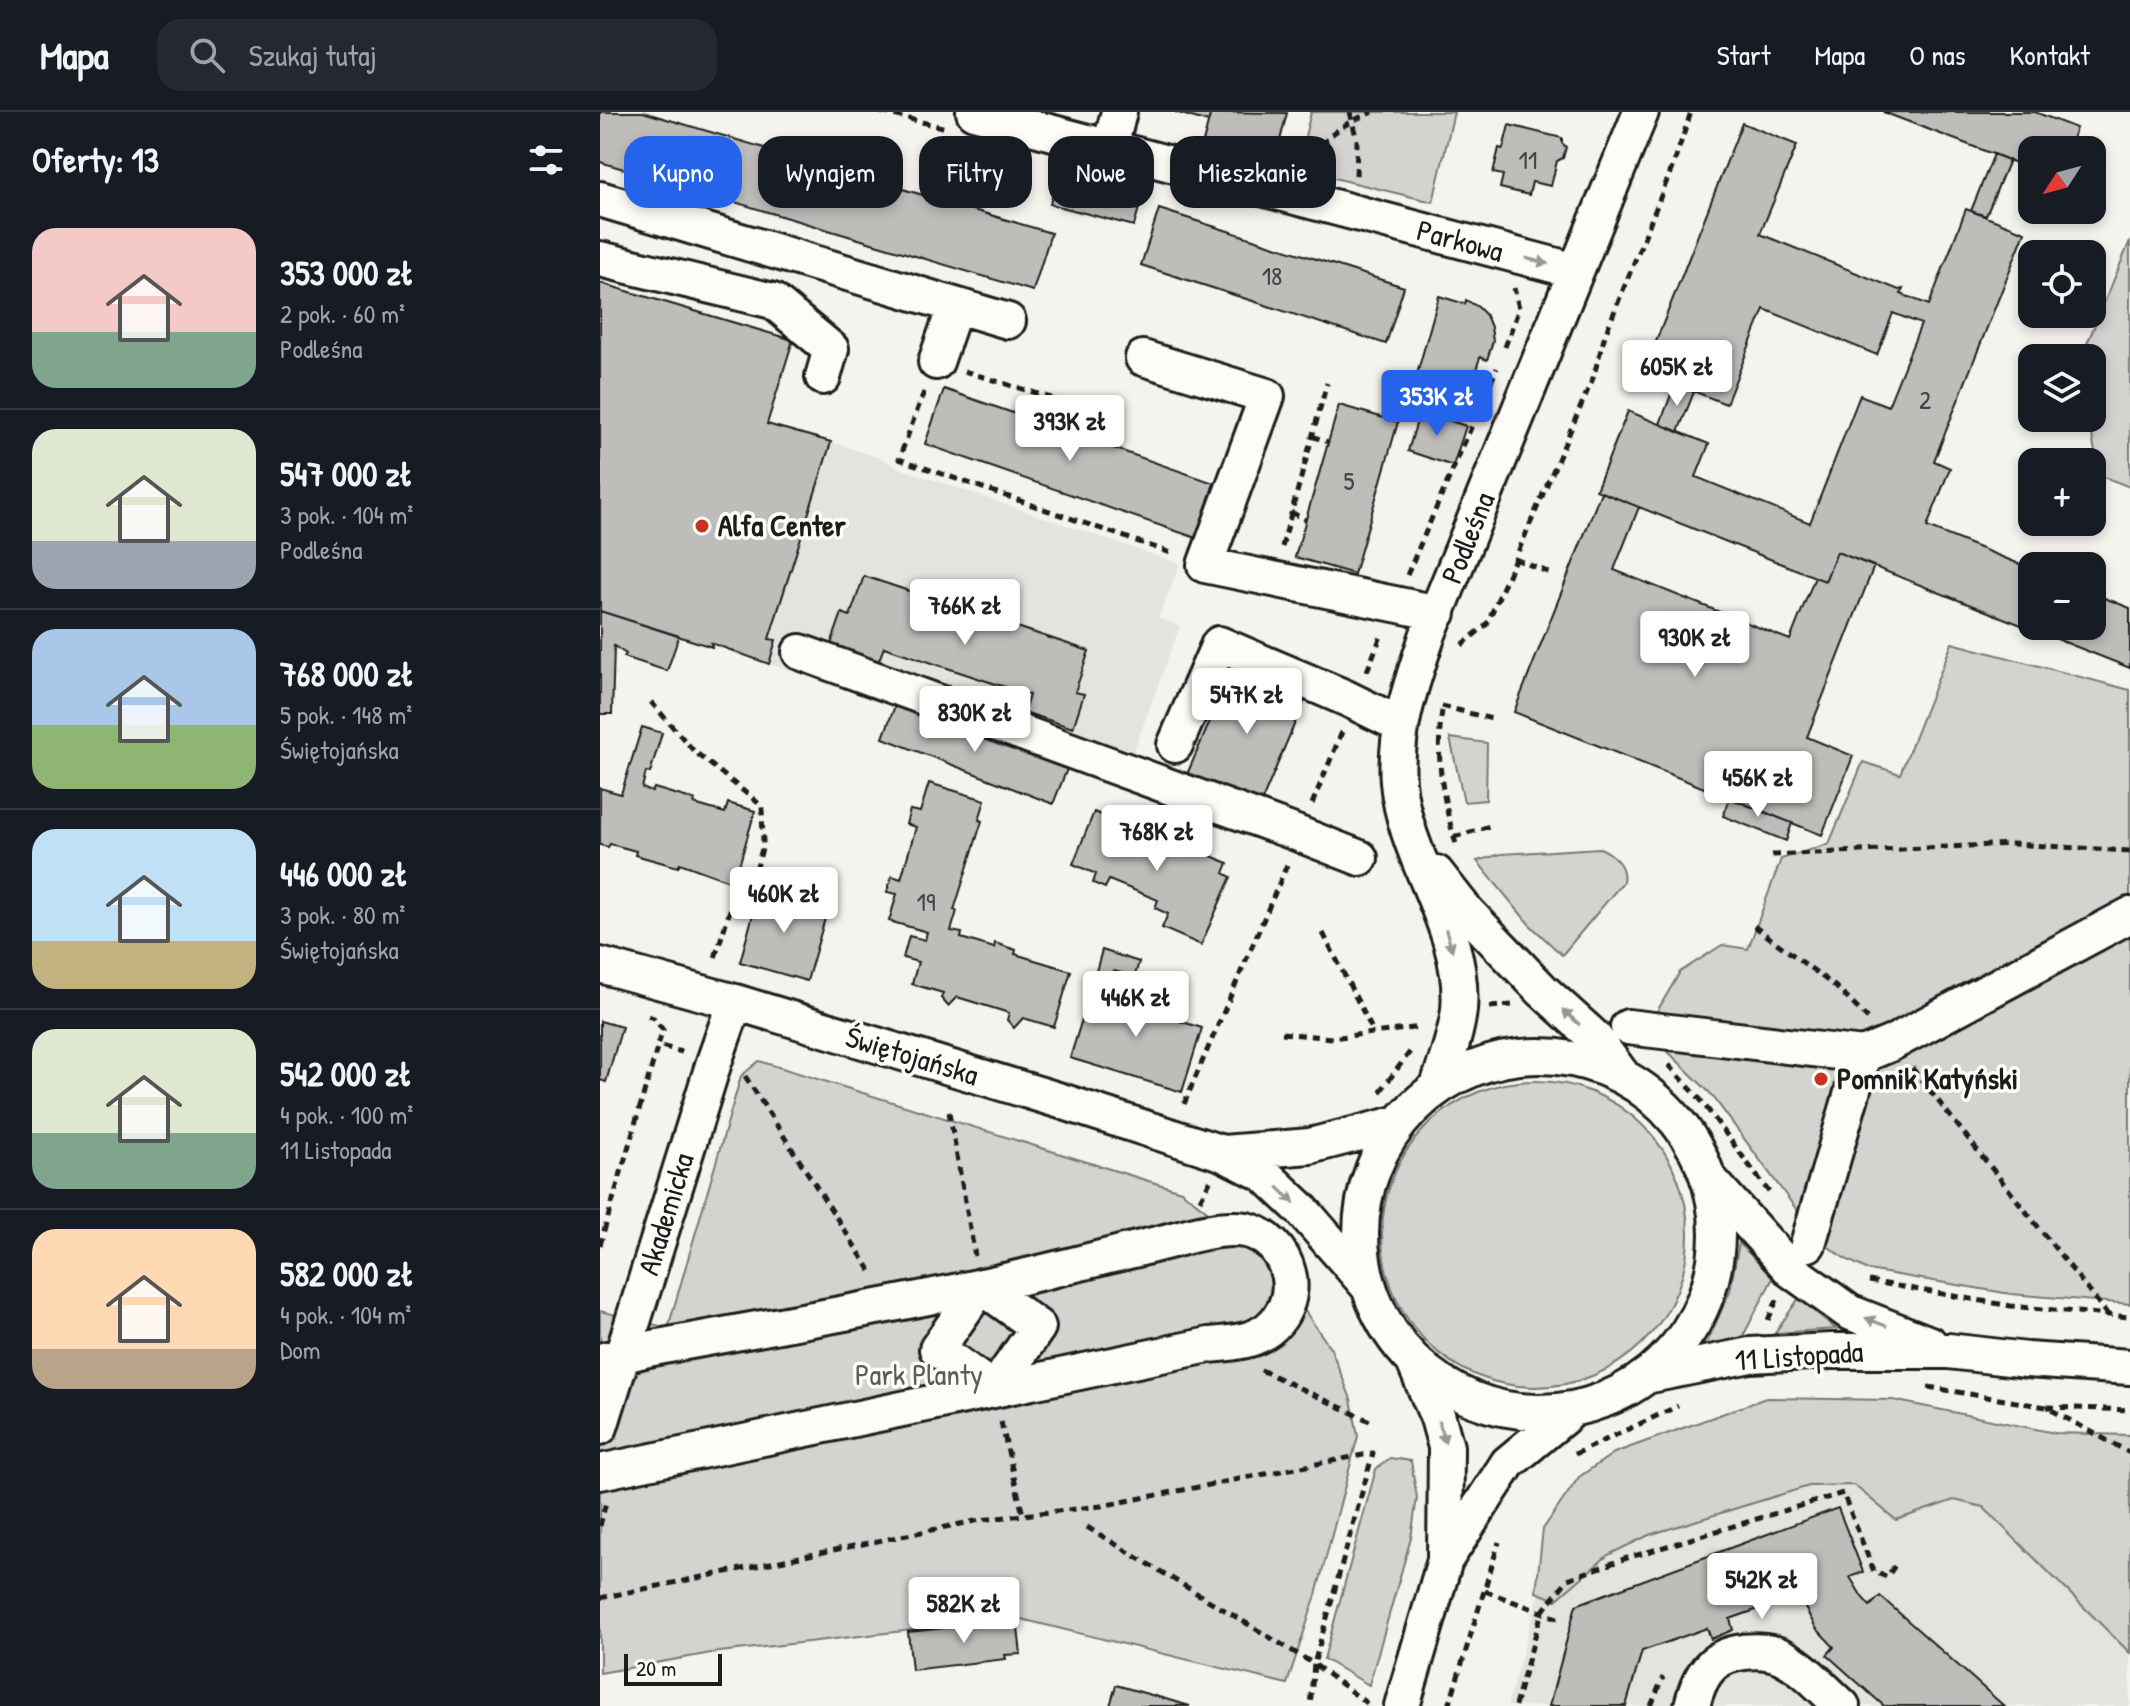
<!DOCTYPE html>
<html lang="pl">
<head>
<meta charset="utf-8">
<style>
  body { margin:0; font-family:"Patrick Hand",sans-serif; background:#242831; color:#f1f3f6; height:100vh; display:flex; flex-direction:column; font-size:30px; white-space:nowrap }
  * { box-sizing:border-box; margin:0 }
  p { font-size:26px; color:#9ea1a6 }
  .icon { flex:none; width:44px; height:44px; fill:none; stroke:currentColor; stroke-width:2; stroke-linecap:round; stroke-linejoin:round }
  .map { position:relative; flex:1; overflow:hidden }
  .drawer { display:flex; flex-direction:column; background:#171b24; width:600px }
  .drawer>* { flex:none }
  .guide { position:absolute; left:24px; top:24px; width:760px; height:72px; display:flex; gap:16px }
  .needle { width:52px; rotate:234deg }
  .fabs { position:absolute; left:1418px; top:24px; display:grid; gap:16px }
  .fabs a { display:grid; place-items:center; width:88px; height:88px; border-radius:16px; background:#171b24; box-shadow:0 4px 12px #0003; font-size:40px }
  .scale { position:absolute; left:24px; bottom:20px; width:98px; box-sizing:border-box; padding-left:8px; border:4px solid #1c1c1c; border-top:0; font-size:22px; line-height:28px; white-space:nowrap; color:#1c1c1c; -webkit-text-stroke:6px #fdfcf7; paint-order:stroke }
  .price { position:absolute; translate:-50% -68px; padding:0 18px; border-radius:8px; background:#fff; color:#222; font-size:26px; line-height:52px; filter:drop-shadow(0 2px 4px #0008) }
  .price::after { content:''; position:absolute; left:50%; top:48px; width:24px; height:18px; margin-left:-12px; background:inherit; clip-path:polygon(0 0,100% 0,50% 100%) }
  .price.selected { background:#2563eb; color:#fff }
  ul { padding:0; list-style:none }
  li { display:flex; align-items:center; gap:24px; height:200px; padding:0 32px }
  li+li { border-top:2px solid #363941 }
  li span { display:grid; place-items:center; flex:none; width:224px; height:160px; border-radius:24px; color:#555 }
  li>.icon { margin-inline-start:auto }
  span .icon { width:96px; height:96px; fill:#fffc; stroke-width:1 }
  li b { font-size:34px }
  h2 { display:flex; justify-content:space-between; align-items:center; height:96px; padding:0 32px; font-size:34px }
  .chip { padding:0 28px; border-radius:24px; background:#171b24; box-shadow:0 4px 12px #0003; font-size:28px; line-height:72px }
  .chip.selected { background:#2563eb; color:#fff }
  header { display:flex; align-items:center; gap:48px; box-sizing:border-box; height:112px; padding:0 40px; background:#171b24; border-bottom:2px solid #363941 }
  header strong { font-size:38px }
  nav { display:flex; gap:44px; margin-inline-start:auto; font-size:28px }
  .search { width:560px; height:72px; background:#242831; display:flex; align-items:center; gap:20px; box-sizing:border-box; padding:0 28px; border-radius:24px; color:#9ea1a6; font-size:30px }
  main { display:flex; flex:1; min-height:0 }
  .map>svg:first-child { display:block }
  .built { fill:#e4e3de }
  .green { fill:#d4d3cf; stroke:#787876; stroke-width:2 }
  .building { fill:#bebdba; stroke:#1c1c1c; stroke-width:2 }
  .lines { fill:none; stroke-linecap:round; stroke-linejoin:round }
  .minor-casing { stroke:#1c1c1c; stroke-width:40 }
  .path { stroke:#1c1c1c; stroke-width:5; stroke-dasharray:8 6; stroke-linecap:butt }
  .minor { stroke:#fdfcf7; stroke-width:34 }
  .oneway { fill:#989794 }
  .poi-dot { fill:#c8321e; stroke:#fdfcf7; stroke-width:3 }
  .labels { text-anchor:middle; stroke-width:7; stroke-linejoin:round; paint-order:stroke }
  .number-label { font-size:26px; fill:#444 }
  .street-label { font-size:30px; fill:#1c1c1c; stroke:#fdfcf7 }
  .poi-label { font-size:30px; font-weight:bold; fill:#1c1c1c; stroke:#fdfcf7; text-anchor:start }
  .park-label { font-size:30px; fill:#5c5c5b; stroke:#fdfcf7 }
</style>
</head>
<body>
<header>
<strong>Mapa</strong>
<div class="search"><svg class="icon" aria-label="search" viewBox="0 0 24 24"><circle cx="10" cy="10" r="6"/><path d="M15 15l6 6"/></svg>Szukaj tutaj</div>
<nav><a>Start</a><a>Mapa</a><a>O nas</a><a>Kontakt</a></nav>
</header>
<main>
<section class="drawer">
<h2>Oferty: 13<svg class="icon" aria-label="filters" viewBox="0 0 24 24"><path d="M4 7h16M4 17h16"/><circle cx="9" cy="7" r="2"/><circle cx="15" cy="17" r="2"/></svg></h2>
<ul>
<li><span style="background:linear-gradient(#f6c9c9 65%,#7fa58c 0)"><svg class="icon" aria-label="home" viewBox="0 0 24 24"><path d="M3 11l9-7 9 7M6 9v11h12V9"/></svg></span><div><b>353 000 zł</b><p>2 pok. · 60 m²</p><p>Podleśna</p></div></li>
<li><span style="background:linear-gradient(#dfe7d0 70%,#9aa5b1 0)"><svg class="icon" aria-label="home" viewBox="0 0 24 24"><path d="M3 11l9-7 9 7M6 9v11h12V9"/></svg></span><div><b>547 000 zł</b><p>3 pok. · 104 m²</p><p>Podleśna</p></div></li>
<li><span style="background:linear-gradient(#a9c7e8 60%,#8fb573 0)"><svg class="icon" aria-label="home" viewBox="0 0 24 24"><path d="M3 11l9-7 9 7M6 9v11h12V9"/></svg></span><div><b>768 000 zł</b><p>5 pok. · 148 m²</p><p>Świętojańska</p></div></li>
<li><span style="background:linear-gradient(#bfe0f5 70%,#c2b280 0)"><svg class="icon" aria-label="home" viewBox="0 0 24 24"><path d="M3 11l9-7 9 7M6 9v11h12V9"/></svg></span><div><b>446 000 zł</b><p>3 pok. · 80 m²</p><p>Świętojańska</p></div></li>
<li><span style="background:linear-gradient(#dfe7d0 65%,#7fa58c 0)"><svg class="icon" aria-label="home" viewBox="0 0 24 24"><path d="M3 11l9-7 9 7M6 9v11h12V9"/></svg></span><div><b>542 000 zł</b><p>4 pok. · 100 m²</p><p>11 Listopada</p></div></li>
<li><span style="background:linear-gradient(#ffd9b3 75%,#b9a48a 0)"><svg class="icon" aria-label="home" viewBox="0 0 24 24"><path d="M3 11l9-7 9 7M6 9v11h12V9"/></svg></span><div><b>582 000 zł</b><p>4 pok. · 104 m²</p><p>Dom</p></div></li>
</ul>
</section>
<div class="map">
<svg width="1530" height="1594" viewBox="0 0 1530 1594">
  <rect width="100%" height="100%" fill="#f4f3ee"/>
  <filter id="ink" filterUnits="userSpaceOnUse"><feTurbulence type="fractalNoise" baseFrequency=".0125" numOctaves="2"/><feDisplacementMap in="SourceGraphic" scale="16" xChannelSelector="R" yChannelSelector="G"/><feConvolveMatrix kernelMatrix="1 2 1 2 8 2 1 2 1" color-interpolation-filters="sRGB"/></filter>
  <g filter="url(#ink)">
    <path class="built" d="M231,330l50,16 18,10 281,96 -22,54 22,8 -49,132 157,79 -221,-68 -171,-66 -127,-39 7,-23 -7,-2z
      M1530,1350v244h-623l49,-172 19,-56 44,-13z"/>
    <path class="green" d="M711,0h143l-21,90 -136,-33z
      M1530,129v246l-31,-12 -10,-57h3v-60h-11z
      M1352,531l178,47v614l-119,-10 -143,-24 -24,-12 -25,-18 -108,-146 -65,-64 34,-58 42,-27 26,4 33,-90 48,-15 34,-82 37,12z
      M850,626l37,5 -1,57 -22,2z
      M1000,736c14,6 26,18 23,34l-61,73 -33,-31 -52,-63 24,-7z
      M159,949l422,130 88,68 62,90 20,50 7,37 -42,159 -29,89 -270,-66 -306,35 -111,20v-362l68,17 73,-252z
      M782 1122a153 153 0 1 1 306 0a153 153 0 1 1-306 0Z
      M1139,1131l34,35 -31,60 -36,7 24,-54z
      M1199,1186l37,31 -61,4z
      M1166,1286l127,2 162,33 75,2v218l-147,-146 -29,-7 -58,20 -42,-35 -45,1 -160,49 -41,20 -52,45 -20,-8 7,-63 36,-52 35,-24z
      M790,1346l21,3 6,37 -6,40 -42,147 -45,-26 52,-190z"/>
    <path class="building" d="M0,0h43l408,121 -18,58 -433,-129z
      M575,0h36l-3,10z
      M611,0l76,1 -12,47 -72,-18z
      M1283,0h152l41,16 -8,22h-36v19z
      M1142,11l55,22 -37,89 139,56 4,-1 -2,5 28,11 37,-96 59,23 -91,229 16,7 -23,59 105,42v57h60v-33l38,15v60l-293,-116 -12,29 -229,-91 32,-79 81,33 -13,33 114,46 50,-128 28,11 33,-82 -28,-11 -16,42 -113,-46 -38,95 -82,-32z
      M909,13l53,13v5l4,4 -3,11 -6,3 -6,25 -19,-4 -3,13 -29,-7 3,-13 -10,-2 6,-25 4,1z
      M1394,42l15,6 -23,56 -15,-5z
      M461,48l85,22 -12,44 -84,-22z
      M559,97l245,78 -18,57 -245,-79z
      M0,171l193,57 -26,84 64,18 -62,197 7,1 -7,24 -58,-21 1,4 -112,-36z
      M839,184l26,8 1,-4 12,7 8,8 5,12 2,14 -6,19 -7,-3 -10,33 -53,-16z
      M1075,272l19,8 -16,40 -18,-8z
      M344,277l270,94 -18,55 -271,-94z
      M739,293l59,17 -44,152 -59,-17z
      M820,299l46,15 -13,40 -45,-15z
      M1001,380l38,15 -25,63 176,70 25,-63 10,4 12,-29 37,14 -67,171 46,19 -31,79 -308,-123z
      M264,464l225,75 -14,41 9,2 -11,34 -49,-16 5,-17 -145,-48 -6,16 -48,-16 12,-34 8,3z
      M0,499l79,25 -12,35 -43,-14 2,-3 -12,-8 -2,68h-12z
      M636,549l72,31 -50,118 -73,-31z
      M296,591l171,66 -14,35 -170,-66z
      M42,615l20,6 -12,40 -4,-1 -4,16 10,4 2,-4 41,12 -1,4 31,9 3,-10 27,8 -21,72 -54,-20 -2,4 -43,-12 1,-4 -26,-7 -2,3 -8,-2v-57l21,6z
      M329,671l56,17 -6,20 3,1 -28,89 3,1 -6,20 11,2 -1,5 33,10 1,-5 21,7 -1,4 56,17 -17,56 -31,-9 -9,10 -7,-8 2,-7 -52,-16 -9,9 -7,-8 2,-5 -31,-9 6,-22 -15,-4 6,-22 16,4 2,-8 -38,-11 8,-27 -10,-2 5,-16 9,3 15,-52 -10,-3 4,-14 10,2z
      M1130,686l62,25 -6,18 -63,-25z
      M494,700l18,8 2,-4 14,6 -2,3 52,22 2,-4 48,20 -4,10 7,4 -30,68 -39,-17 6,-14 -13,-6 3,-8 -49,-20 -4,8 -12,-5 3,-9 -23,-10z
      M160,777l68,19 -21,73 -67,-19z
      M502,838l37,12 -4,13 -4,1 -17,-5 -13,26 -11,-4z
      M529,873l30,9 -5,19 48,15 -20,64 -112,-34 20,-65 33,10z
      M0,909l22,6 -16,55 -6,-2z
      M1238,1396l25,64 -13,5 12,20 8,9 10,-10 124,110h-120l-57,-51 7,-8 -18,-19 -18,-33 -68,24 3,11 -22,9 -4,-11 -65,23 -16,55h-77l27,-101z
      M417,1508l4,34 -16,1 1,4 -94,11 -4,-38z
      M516,1573l74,21h-80z"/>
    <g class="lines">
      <defs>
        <path id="minor" d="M374,0l602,159
          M510,35l9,-35
          M0,87l408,122
          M0,147l173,42 58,48 -8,28
          M543,246l124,38 -62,169 233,48
          M336,250l19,-55
          M200,540l491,179 69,27
          M575,633l44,-101 127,54 55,27
          M836,761l29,37 78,81 51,46 28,38
          M0,853l135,37 326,99 161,52 42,21 38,36 66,76
          M1028,915l235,28 29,-12 238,-128
          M761 1122a178 178 0 1 1 356 0a178 178 0 1 1-356 0Z
          M838,974c8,-25 18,-50 21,-76 7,-81 -54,-149 -61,-228 -4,-52 14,-100 30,-148l213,-522
          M623,1041l87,-7 89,-23
          M1110,1068l82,91 57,41 81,32
          M1208,1132l55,-189
          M381,1174l57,41 -44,63 -57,-41z
          M0,1249l48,-12c111,-21 223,-39 334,-63 57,-12 114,-27 171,-41 26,-6 56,-17 83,-16 23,0 42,16 50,37 12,32 -7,66 -40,74 -12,3 -25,4 -37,5l-609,127
          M1051,1263l99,-20 82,-4h116l79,9 103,7
          M0,1315l114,-365 21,-60
          M845,1448l63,-97 64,-53
          M802,1594l43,-146 1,-113 -8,-29 -23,-54
          M1092,1594c3,-13 9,-30 19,-40 16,-16 52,-19 72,-9 22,11 41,33 59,49"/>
      </defs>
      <use href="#minor" class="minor-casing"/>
      <path class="path" d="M281,0l65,16
        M750,0l7,29 -1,38
        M706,56c18,-31 33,-43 67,-56
        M905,235l14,-39 -5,-20
        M364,259l139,43
        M324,280l-25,67 275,95
        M712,324l16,6
        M691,400l14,8
        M682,435l45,-164
        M915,447l35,14
        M807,463l90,-207
        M862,533l25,-21 106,-246 12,-43 69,-172 17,-51
        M767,559l14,-35
        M51,590l43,49 68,55 1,39 -7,26 -20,20 -22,70
        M842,594l50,13
        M842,599c-7,46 1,92 15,136
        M712,692l30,-72
        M854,725l36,-11
        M1172,743l240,-11 118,7
        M1154,814l82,61 32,32
        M723,821l51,100
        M890,895l22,-2
        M48,904l6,2 9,12 -5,15 24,7
        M682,921l50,5 89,-11
        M1069,953l31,34 69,93
        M1312,956l197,248
        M145,964l129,200
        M780,980l32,-43
        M584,992l103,-239
        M349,1000l26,144
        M600,1088l10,-19
        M0,1133l58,-200
        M1269,1169l142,25 119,11
        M1168,1208l9,-20
        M661,1258l113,53
        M1328,1275l118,20 84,46
        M1447,1295l83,3
        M401,1310l22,93
        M975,1342l103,-48
        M0,1414l6,-24
        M487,1415l227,137 -4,42
        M885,1479l75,28
        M0,1486l380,-78 121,-14 272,-53 -59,211 55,41
        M849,1594l50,-164
        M915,1594l27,-94 26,-33 56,-20 219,-66 31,79 13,5 9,-13
        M1051,1594l12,-29"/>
      <use href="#minor" class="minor"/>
    </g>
    <defs><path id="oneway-solid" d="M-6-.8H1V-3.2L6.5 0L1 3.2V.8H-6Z" transform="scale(2)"/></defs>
    <g class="oneway">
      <use href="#oneway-solid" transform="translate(937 149) rotate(14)"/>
      <use href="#oneway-solid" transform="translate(849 828) rotate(73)"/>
      <use href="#oneway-solid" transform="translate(971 905) rotate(-138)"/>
      <use href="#oneway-solid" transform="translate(686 1083) rotate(44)"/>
      <use href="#oneway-solid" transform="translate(1276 1210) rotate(-158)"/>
      <use href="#oneway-solid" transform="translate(842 1320) rotate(74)"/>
    </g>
  </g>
  <g class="poi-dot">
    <circle cx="102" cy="414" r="8"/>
    <circle cx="1221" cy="967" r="8"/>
  </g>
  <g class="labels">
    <g class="number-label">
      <text x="928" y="57">11</text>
      <text x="672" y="173">18</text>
      <text x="1325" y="297">2</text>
      <text x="749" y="378">5</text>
      <text x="326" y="799">19</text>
    </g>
    <g class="street-label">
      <text transform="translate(860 129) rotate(15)" y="10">Parkowa</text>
      <text transform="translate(868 426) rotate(-68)" y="10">Podleśna</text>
      <text transform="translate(312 944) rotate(17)" y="10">Świętojańska</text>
      <text transform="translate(66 1102) rotate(-73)" y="10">Akademicka</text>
      <text transform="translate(1199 1244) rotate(-4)" y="10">11 Listopada</text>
    </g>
    <g class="poi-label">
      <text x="118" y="424">Alfa Center</text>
      <text x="1237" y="977">Pomnik Katyński</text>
    </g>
    <g class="park-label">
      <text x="319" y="1273">Park Planty</text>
    </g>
  </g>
</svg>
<div class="fabs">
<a><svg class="needle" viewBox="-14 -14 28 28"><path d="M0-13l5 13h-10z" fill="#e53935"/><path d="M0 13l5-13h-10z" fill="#9ea1a6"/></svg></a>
<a><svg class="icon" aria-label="locate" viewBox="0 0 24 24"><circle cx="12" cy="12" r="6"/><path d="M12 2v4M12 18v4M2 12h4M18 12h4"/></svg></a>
<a><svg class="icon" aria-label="layers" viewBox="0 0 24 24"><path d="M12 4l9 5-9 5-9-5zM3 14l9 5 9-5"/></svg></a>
<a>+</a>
<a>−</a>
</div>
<div class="scale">20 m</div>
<b class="price" style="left:1077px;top:296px">605K zł</b>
<b class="price selected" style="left:837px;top:326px">353K zł</b>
<b class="price" style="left:470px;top:351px">393K zł</b>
<b class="price" style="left:365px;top:535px">766K zł</b>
<b class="price" style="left:1095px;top:567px">930K zł</b>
<b class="price" style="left:647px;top:624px">547K zł</b>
<b class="price" style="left:375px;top:642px">830K zł</b>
<b class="price" style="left:1158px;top:707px">456K zł</b>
<b class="price" style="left:557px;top:761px">768K zł</b>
<b class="price" style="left:184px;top:823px">460K zł</b>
<b class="price" style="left:536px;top:927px">446K zł</b>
<b class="price" style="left:1162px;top:1509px">542K zł</b>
<b class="price" style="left:364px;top:1533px">582K zł</b>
<div class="guide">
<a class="chip selected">Kupno</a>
<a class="chip">Wynajem</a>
<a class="chip">Filtry</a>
<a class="chip">Nowe</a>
<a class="chip">Mieszkanie</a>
</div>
</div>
</main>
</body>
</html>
